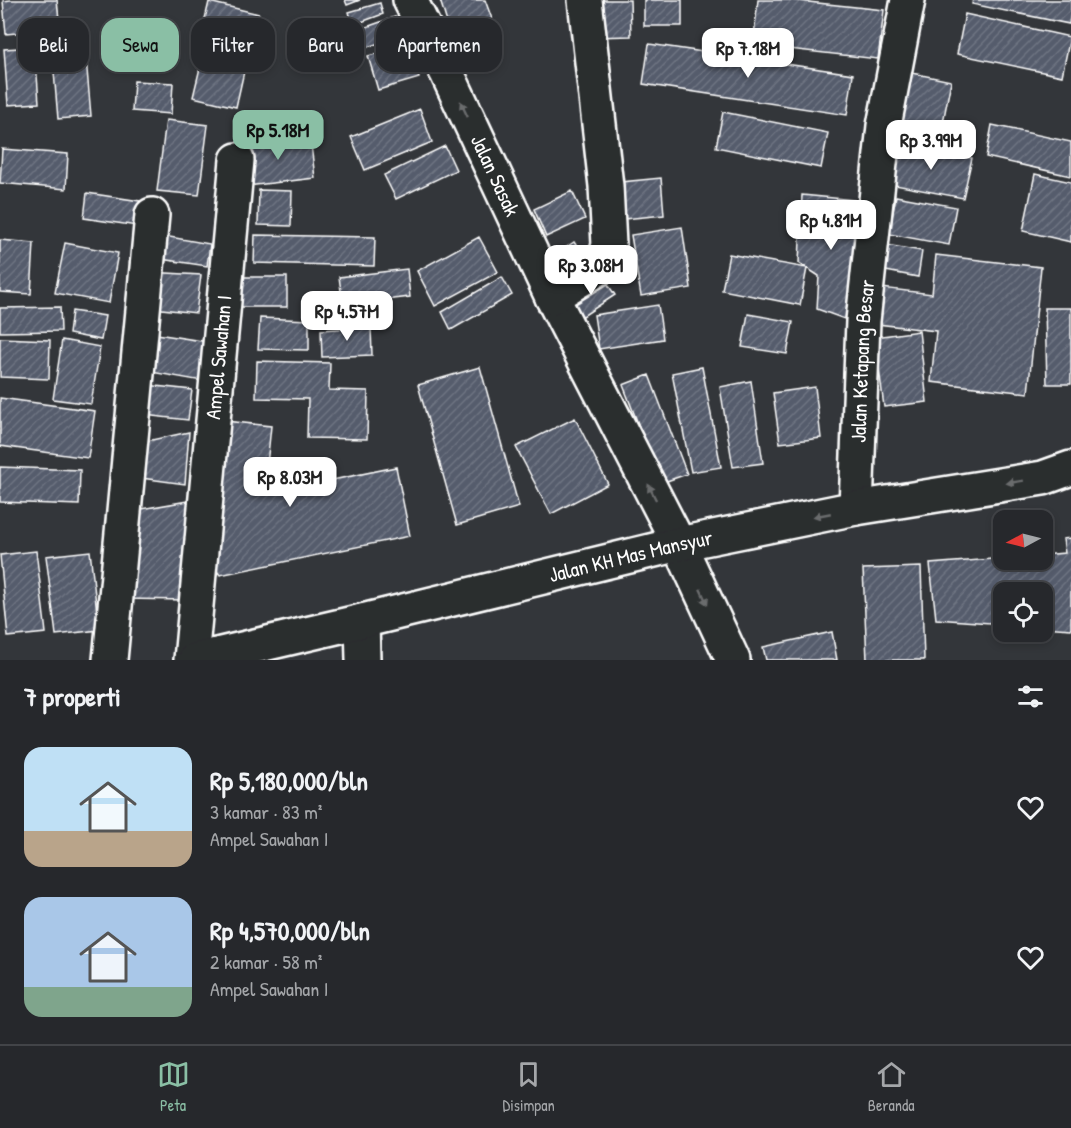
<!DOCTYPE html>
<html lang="id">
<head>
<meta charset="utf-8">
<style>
  body { margin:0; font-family:"Patrick Hand",sans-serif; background:#323438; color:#f1f3f6; height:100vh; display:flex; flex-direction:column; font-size:22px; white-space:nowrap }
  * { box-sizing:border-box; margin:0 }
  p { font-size:20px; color:#a4a6a9 }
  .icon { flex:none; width:33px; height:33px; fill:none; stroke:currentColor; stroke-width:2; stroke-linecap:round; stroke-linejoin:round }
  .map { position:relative; height:660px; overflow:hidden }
  .panel { display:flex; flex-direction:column; background:#26282c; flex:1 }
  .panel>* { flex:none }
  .banner { position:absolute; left:18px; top:18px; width:600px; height:54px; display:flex; gap:12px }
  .needle { width:39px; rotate:263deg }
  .buttons { position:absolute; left:993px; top:510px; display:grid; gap:12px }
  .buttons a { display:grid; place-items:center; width:60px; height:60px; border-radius:12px; background:#26282c; box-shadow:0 3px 9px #0003,0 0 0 2px #424448; font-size:30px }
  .price { position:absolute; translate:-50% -51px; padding:0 14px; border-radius:12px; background:#fff; color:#222; font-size:20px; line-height:39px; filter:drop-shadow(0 2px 3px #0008) }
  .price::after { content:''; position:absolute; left:50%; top:36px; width:18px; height:14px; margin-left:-9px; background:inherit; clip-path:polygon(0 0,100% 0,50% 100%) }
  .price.current { background:#8abfa5; color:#111 }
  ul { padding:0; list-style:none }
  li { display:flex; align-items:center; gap:18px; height:150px; padding:0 24px }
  li span { display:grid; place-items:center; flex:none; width:168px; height:120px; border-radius:18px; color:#555 }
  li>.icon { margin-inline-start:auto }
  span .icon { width:72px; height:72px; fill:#fffc; stroke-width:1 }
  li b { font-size:26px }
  h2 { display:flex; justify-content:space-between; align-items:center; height:72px; padding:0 24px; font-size:26px }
  .chip { padding:0 21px; border-radius:18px; background:#26282c; box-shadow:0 3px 9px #0003,0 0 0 2px #424448; font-size:21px; line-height:54px }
  .chip.current { background:#8abfa5; color:#111 }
  .dock { display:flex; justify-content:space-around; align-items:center; height:84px; border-top:2px solid #424448; background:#26282c; font-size:16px; color:#a4a6a9 }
  .dock a { display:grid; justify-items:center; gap:3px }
  .dock .current { color:#8abfa5 }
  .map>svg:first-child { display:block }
  .building { fill:url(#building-hatch); stroke:#fff; stroke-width:1.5 }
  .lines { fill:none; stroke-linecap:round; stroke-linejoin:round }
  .minor-casing { stroke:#fff; stroke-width:38 }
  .minor { stroke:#2a2d2e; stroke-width:33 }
  .oneway { fill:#6a6c6d }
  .labels { text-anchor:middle; stroke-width:4.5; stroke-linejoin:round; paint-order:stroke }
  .street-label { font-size:21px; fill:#fff; stroke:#2a2d2e }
</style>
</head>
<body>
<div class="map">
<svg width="1071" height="660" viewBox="0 0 1071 660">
  <defs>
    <pattern id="building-hatch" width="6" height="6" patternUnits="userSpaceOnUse" patternTransform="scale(1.5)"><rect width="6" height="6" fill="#555b6c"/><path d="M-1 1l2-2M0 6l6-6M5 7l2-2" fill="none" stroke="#6e7482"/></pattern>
  </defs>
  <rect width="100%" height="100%" fill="#33363a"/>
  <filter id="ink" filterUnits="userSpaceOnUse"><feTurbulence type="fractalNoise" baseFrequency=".0167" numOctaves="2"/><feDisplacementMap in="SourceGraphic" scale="12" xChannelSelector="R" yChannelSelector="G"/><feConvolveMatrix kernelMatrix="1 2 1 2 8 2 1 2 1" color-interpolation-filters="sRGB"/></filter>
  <g filter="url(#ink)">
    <path class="building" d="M10,0h47l3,29 -54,5 -3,-33z
      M345,0h15l-13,5z
      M440,0h45l7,19 -42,13z
      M593,0h37l1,36 -37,1z
      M644,0h38v26h-38z
      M758,0h31l95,10 -6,49 -125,-14z
      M973,0h98v13l-2,11 -97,-20z
      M209,2l50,12 -5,21 -50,-12z
      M380,3l3,11 -30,11 -4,-13z
      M965,14l105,23 -8,39 -105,-22z
      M395,17l6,19 -43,14 -6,-18z
      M107,33l60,1 -1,28 -60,-1z
      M649,44l204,30 -6,41 -204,-31z
      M410,45l9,33 -41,12 -10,-34z
      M35,47l4,56 -31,2 -4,-56z
      M205,47l42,11 -11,49 -43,-10z
      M86,58l5,58 -33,3 -5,-59z
      M907,72l44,9 -11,57 -45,-9z
      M134,81l39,2 -2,31 -39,-3z
      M420,109l12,33 -67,28 -14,-33z
      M723,112l105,21 -7,35 -105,-21z
      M166,120l42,5 -9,70 -42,-4z
      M992,125l79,17v34l-85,-19z
      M310,136l5,42 -69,8 -6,-42z
      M897,144l75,14 -9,40 -73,-14z
      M445,146l11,24 -60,29 -12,-24z
      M2,149l66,5 -2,35 -66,-6z
      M1035,174l36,8v60l-48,-11z
      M661,178l3,37 -40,4 -3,-37z
      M259,190l33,1 -1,35 -33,-1z
      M572,191l13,28 -39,18 -12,-28z
      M87,193l53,8 -3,25 -53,-8z
      M802,195l52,5 5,51 -9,70 -33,-12 2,-33 -20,-13z
      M896,196l60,11 -7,38 -60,-11z
      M682,227l9,61 -50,8 -10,-61z
      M158,235l52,9 -3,22 -53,-8z
      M255,235l120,2 -1,29 -120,-3z
      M479,237l19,35 -63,34 -18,-35z
      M0,240l34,3 -3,51 -31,-2z
      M574,242l17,26 -25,17 -17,-26z
      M65,243l53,10 -9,50 -54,-10z
      M880,244l42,7 -4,26 -43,-8z
      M729,254l78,14 -7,37 -78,-15z
      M936,255l105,12 -13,126 -97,-11 5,-51 -67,-8 4,-36 59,7z
      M407,269l3,28 -67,8 -4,-28z
      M149,272l52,3 -5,38 -51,-6z
      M601,274l14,21 -35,23 -14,-21z
      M239,277h48v30h-48z
      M502,277l10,18 -61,35 -9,-18z
      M658,305l5,34 -64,10 -5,-34z
      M60,307l1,24 -61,1v-24z
      M1045,308h26v76h-24z
      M72,311l33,5 -4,24 -32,-6z
      M748,314l45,8 -6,32 -45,-7z
      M260,318l49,2v30l-51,-1z
      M371,327l1,28 -50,2 -1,-27z
      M919,331l8,71 -43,5 -9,-70z
      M157,334l51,8 -6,39 -51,-9z
      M0,338l50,2 -1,39 -49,-2z
      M62,340l38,7 -9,57 -38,-5z
      M257,361l73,2 -1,27 39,1 -1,48 -60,-1 1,-39 -52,-1z
      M480,367l39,140 -62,18 -39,-140z
      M702,367l19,100 -30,5 -19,-99z
      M649,375l38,99 -26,9 -38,-98z
      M751,381l12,82 -30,4 -13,-80z
      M137,384l55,6 -4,30 -53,-6z
      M815,387l6,51 -41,5 -7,-50z
      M0,398l95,13 -7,47 -88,-12z
      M575,418l33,66 -57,30 -35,-67z
      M216,420l55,6 -7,68 132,-27 14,69 -190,39 -17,-23z
      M189,432l-4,52 -51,-7 -1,-33z
      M0,467l80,3 -1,35 -79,-3z
      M188,501l-2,99 -61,-1 5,-88z
      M1071,538v91l-29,-2v-35h-38v32l-68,-5 -6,-55 74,-6v2h38v-5l23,-2 -2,-14z
      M36,551l10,82 -38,4 -8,-82z
      M90,551l9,79 -43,5 -10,-79z
      M921,567l3,93h-57l-4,-91z
      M832,632l5,28h-71l-3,-13z"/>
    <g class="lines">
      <defs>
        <g id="minor">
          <path id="s1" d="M410,0l37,73 105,224 127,247 54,116"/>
          <path d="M552,297l47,-29 6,-9 4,-14 -3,-59 -21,-186"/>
          <path id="s2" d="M856,508l7,-187 21,-195 24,-126"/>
          <path d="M362,621l1,39"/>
          <path d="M110,660l42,-445"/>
          <path id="s3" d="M191,660l46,-500"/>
          <path id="s4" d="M195,660l167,-39 317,-77 177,-36 187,-30 28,-10"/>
        </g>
      </defs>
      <use href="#minor" class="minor-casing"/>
      <use href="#minor" class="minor"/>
    </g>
    <defs><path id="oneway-solid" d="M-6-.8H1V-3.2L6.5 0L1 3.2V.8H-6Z" transform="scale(1.5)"/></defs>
    <g class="oneway">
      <use href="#oneway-solid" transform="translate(464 109) rotate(-115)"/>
      <use href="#oneway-solid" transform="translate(1015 482) rotate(171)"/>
      <use href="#oneway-solid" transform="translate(652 492) rotate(-117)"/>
      <use href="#oneway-solid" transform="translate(822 515) rotate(169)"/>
      <use href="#oneway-solid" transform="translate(704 597) rotate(65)"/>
    </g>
  </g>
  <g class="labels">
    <g class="street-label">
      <text dy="7" stroke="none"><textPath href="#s1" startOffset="195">Jalan Sasak</textPath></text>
      <text dy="7" stroke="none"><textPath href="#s3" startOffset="304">Ampel Sawahan I</textPath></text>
      <text dy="7" stroke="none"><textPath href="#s2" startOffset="147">Jalan Ketapang Besar</textPath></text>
      <text dy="7" stroke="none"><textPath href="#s4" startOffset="448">Jalan KH Mas Mansyur</textPath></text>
    </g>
  </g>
</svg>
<div class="buttons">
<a><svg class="needle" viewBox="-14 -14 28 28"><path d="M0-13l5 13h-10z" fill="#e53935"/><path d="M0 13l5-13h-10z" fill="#a4a6a9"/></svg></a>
<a><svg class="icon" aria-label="locate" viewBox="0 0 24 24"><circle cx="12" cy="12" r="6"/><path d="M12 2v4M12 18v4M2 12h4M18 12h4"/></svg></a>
</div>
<b class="price" style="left:748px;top:79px">Rp 7.18M</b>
<b class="price current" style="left:278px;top:161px">Rp 5.18M</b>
<b class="price" style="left:931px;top:171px">Rp 3.99M</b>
<b class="price" style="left:831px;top:251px">Rp 4.81M</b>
<b class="price" style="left:591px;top:296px">Rp 3.08M</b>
<b class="price" style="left:347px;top:342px">Rp 4.57M</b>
<b class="price" style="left:290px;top:508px">Rp 8.03M</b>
<div class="banner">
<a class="chip">Beli</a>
<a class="chip current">Sewa</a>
<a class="chip">Filter</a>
<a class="chip">Baru</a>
<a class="chip">Apartemen</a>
</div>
</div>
<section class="panel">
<h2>7 properti<svg class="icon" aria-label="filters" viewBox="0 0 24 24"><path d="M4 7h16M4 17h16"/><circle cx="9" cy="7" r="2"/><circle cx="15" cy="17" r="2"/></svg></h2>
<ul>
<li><span style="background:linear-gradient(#bfe0f5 70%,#b9a48a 0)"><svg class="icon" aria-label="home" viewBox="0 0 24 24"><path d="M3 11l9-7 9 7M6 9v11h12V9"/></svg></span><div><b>Rp 5,180,000/bln</b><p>3 kamar · 83 m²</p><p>Ampel Sawahan I</p></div><svg class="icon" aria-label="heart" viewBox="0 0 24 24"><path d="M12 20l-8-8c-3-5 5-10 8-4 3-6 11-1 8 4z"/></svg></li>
<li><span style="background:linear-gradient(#a9c7e8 75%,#7fa58c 0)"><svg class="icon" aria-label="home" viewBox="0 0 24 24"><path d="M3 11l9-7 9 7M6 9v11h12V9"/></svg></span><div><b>Rp 4,570,000/bln</b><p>2 kamar · 58 m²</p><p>Ampel Sawahan I</p></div><svg class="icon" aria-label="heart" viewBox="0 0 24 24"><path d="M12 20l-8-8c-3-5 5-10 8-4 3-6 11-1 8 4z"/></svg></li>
</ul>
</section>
<nav class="dock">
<a class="current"><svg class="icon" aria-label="map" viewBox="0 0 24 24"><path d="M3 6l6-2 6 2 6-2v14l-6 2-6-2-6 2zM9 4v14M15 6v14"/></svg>Peta</a>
<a><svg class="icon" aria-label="saved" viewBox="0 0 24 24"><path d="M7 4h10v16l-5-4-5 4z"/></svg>Disimpan</a>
<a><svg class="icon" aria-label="home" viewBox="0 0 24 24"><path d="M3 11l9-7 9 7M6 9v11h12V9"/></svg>Beranda</a>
</nav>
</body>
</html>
